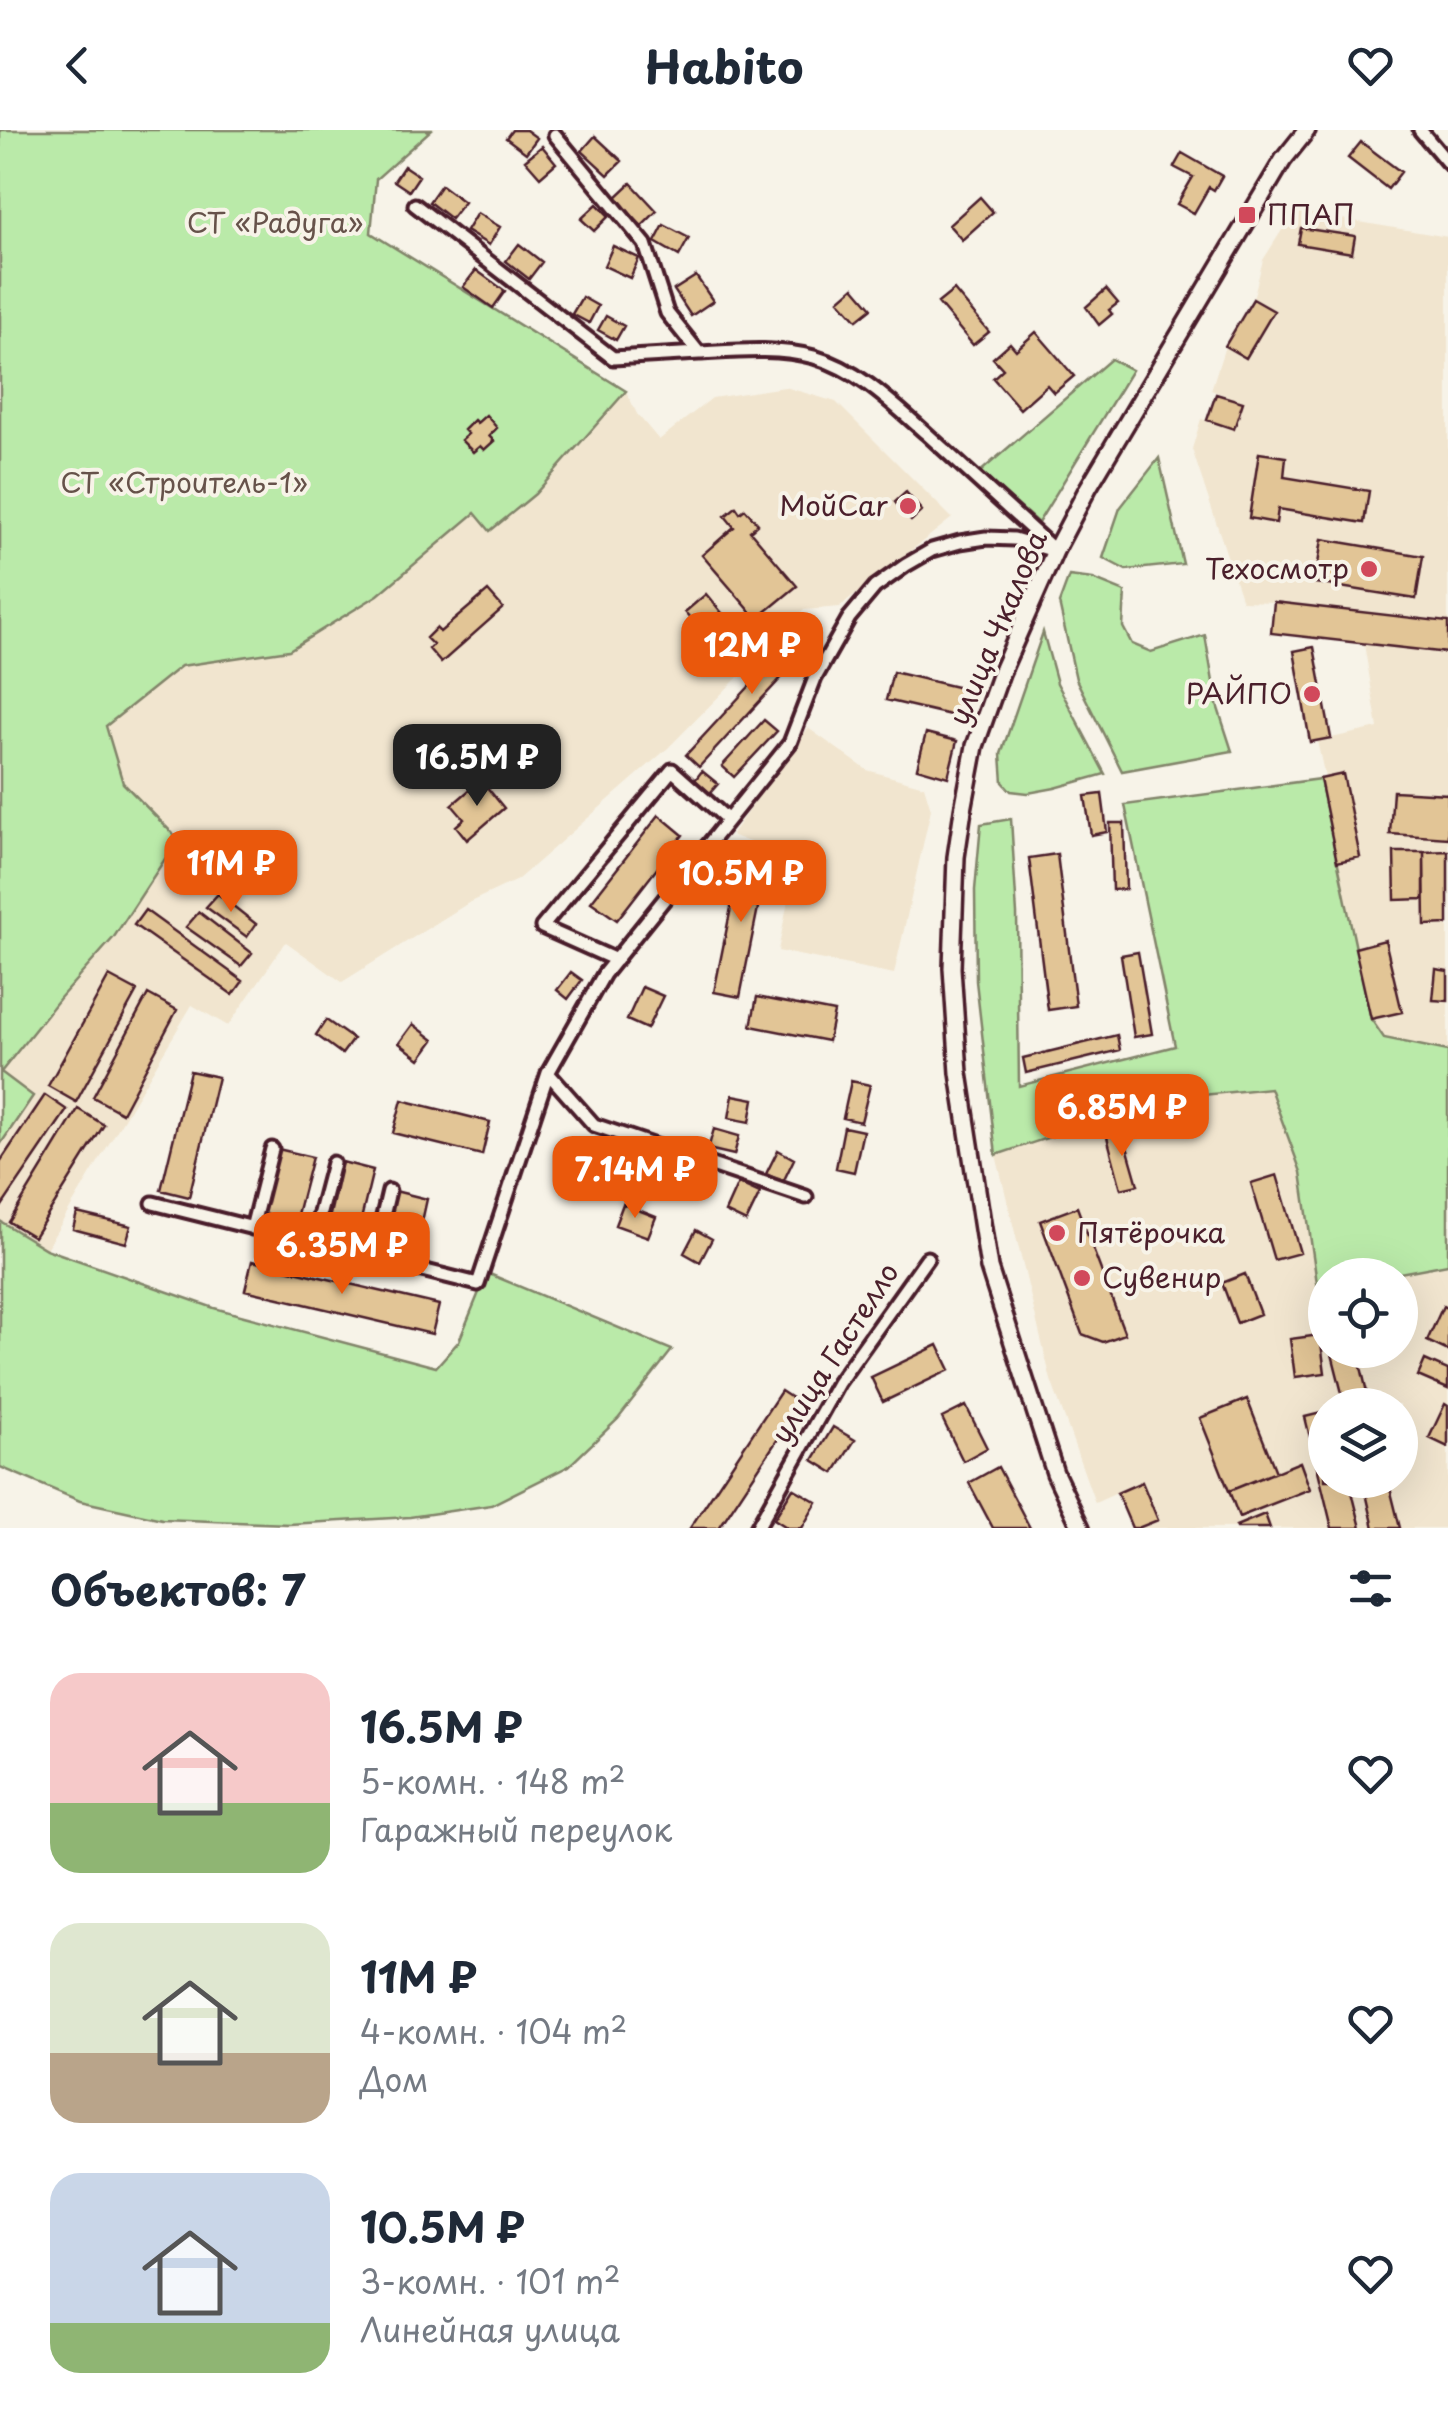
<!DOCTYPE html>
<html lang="ru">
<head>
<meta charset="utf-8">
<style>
  body { margin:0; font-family:"Playpen Sans",sans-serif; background:#f2f2f3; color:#1f2937; height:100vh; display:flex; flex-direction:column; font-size:38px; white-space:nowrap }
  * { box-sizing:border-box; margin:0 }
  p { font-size:32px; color:#747a83 }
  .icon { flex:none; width:55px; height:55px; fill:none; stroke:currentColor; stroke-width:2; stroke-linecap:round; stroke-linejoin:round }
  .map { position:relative; height:1398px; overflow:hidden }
  .sheet { display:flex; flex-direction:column; background:#fff; flex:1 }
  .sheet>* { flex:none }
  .fabs { position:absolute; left:1308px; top:1128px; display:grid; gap:20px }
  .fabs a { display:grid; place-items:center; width:110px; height:110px; border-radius:50%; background:#fff; box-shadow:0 10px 40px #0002; font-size:50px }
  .price { position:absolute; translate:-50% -85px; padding:0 22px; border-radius:20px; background:#ea580c; color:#fff; font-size:32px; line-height:65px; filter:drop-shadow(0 2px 5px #0008) }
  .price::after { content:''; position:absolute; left:50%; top:60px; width:30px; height:22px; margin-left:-15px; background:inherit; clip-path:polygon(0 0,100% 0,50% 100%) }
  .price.on { background:#222; color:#fff }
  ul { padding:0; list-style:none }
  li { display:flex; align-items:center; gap:30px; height:250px; padding:0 50px }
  li span { display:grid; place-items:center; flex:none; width:280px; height:200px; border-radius:30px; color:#555 }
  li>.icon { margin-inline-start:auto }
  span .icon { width:120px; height:120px; fill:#fffc; stroke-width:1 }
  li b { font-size:42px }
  h2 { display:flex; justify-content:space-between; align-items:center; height:120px; padding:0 50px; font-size:42px }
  header { display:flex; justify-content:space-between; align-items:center; height:130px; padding:0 50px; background:#fff; font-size:45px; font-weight:700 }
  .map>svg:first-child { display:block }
  .built { fill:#f1e5cf; fill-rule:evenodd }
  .green { fill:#baeaa9; stroke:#82846a; stroke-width:2.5 }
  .building { fill:#e2c596; stroke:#4a1f2b; stroke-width:2.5 }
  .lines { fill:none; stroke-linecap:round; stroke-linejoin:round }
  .minor-casing { stroke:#4a1f2b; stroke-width:19 }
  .secondary-casing { stroke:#4a1f2b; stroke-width:22 }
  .minor { stroke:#f7f3e8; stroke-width:11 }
  .secondary { stroke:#f7f3e8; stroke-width:15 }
  .poi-dot { fill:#d1495b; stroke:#f7f3e8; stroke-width:4 }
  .labels { text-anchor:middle; stroke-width:8; stroke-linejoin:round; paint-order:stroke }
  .poi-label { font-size:28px; fill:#4a1f2b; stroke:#f7f3e8; text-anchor:start }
  .park-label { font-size:28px; fill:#66524a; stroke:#f7f3e8 }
  .street-label { font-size:28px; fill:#4a1f2b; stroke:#f7f3e8 }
</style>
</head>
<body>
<header><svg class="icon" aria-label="back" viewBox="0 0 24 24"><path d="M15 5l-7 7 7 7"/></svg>Habito<svg class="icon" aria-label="heart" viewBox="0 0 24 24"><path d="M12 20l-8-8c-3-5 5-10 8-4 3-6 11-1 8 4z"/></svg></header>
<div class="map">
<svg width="1448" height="1398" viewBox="0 0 1448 1398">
  <rect width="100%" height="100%" fill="#f7f3e8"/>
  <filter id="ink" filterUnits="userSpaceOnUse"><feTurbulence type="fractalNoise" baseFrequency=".01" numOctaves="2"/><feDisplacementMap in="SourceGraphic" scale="20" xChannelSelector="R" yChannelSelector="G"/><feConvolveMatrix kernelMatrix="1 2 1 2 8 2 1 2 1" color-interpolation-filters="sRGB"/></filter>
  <g filter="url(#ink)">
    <path class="built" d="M1294,81l154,26v814l-64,-13 -13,-19 -16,-71 -35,-169 5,-2 -8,-36 61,-13 -14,-84 -93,-11 3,-31 -32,-1 -50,-152 9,-30 34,10 8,-27 -32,-12 14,-44 21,12 27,-47 -20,-12 10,-39z
      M785,257l51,15 116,116 -112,89 -36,3 -136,138 -151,132 -47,22 -128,80 -56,-40 -58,84 -36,-21 -146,244 -46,-28v-76l33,-49 -33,-23 60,-75 54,-61 9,-154 -17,-57 75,-60 109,-16 88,-55 97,-82 14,18 46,-37 91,-103 11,23 22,26 53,-42z
      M808,598l59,42 57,16 7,23 -37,165 -116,-23 18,-91 -65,-25z
      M1271,957l30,85 17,117h7v61h75v-75h-11l59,-11v264h-316l-15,-35 -22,10 -44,-123 -55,-225 168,-56zM1325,1275h75v75h-75z"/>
    <path class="green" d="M0,0h431l-55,49 -5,54 255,158 -91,103 -45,37 -15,-18 -97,82 -89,55 -108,16 -75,60 17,57 55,56 -64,98 -54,61 -59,74 32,24 -33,49z
      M1111,229l21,11 -94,153 -58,-51z
      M1159,328l24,106 -57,6 -23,-12 17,-50z
      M1069,446l24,3 32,13 -2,35 9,17 19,8 54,-17 12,70 15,46 -110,20 -46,-92 -17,-76z
      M1043,502l14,51 48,91 -50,14 -27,5 -17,-2 -8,-9 -2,-28z
      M1320,649l51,240 13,19 64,13v213l-59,11h-64v14l-7,1 -17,-118 -31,-84 -106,11 -168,56 -20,-174 -1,-91 6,-66 30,-5 6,95 2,172 156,-40 -50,-241z
      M0,1091l46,28 168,59 222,59 23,-26 28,-68 185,77 -54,69 -49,47 -78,39 -81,12 -121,7 -127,-5 -82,-18 -80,-34z"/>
    <path class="building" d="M512,0h14l11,8 -11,15 -20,-15z
      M595,6l27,25 -14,14 -26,-24z
      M1361,12l40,30 -13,17 -40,-31z
      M542,16l14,17 -16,14 -15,-17z
      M1182,23l40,23 -8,14 -5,-3 -15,26 -17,-9 16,-27 -19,-10z
      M404,36l15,10 -10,15 -15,-10z
      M631,53l26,28 -15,15 -27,-28z
      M441,55l23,17 -13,17 -22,-17z
      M980,67l13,15 -31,28 -13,-15z
      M597,74l12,12 -15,15 -13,-12z
      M477,83l23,14 -11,18 -23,-14z
      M664,95l25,13 -10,18 -24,-14z
      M1301,98l54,8 -3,17 -54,-9z
      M519,114l23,18 -13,17 -23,-18z
      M613,116l26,12 -9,20 -26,-12z
      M476,140l29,21 -12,17 -30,-21z
      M696,146l17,25 -22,15 -17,-26z
      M854,157l18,21 -15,12 -18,-20z
      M1106,159l12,14 -9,7 3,4 -13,11 -13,-18z
      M954,160l35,42 -16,13 -35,-42z
      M582,167l16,9 -9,17 -17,-9z
      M1253,169l21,12 -28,47 -21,-12z
      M606,186l18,10 -8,14 -18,-10z
      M1036,202l38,44 -20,17 -7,-8 -27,24 -27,-31 10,-9 -10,-11 17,-15 6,7z
      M1216,264l27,8 -9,27 -27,-9z
      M486,285l11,13 -8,8 5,5 -10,9 -4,-4 -7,6 -12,-12 7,-6 -4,-4 10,-10 3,3z
      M1259,323l27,4 -2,20 85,14 -5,32 -86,-14 -2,14 -27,-5z
      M906,362l16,19 -11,10 -16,-19z
      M736,377l4,6 5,-4 13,15 -8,7 47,55 -40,33 -55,-64 32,-28 -9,-11z
      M1322,409l101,17 -7,43 -101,-16z
      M488,461l15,17 -62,55 -12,-14 4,-4 -7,-7 10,-10 4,4z
      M706,464l33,39 -21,18 -33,-39z
      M1274,472l174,20v31l-177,-20z
      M805,496l13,12 -119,129 -13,-12z
      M1314,517l17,91 -21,4 -16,-91z
      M893,542l76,18 -6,28 -77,-18z
      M764,590l13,11 -43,46 -12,-11z
      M926,603l31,8 -9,36 -31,-9z
      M702,641l16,13 -8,9 -15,-13z
      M1343,644l17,83 -23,5 -17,-83z
      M481,650l23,28 -37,32 -11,-14 8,-7 -12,-14z
      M1393,661l55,3v44l-58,-4z
      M1102,664l5,38 -16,3 -6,-39z
      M659,685l24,20 -66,85 -26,-18z
      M1110,693h14l2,66 -14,1z
      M1448,721v73l-23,1 -1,-73z
      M1394,722h30v47l-29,1z
      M742,723l26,5 -28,139 -26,-5z
      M1057,724l19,152 -28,4 -19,-152z
      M218,764l38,30 -9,13 -41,-30z
      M145,780l98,71 -10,14 -99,-70z
      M199,782l53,41 -11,13 -55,-39z
      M1385,810l17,72 -31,7 -16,-71z
      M1138,822l14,82 -18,3 -13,-82z
      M1436,839l12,2v30l-15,-1z
      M571,842l11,8 -14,19 -11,-9z
      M109,846l28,15 -61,111 -28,-16z
      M642,857l21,9 -16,33 -20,-9z
      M148,864l29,16 -55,103 -29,-16z
      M757,867l77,15 -6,29 -77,-15z
      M326,890l27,19 -11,15 -26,-19z
      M413,894l21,16 -14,19 -21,-16z
      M1117,905l3,15 -94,23 -3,-15z
      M190,941l28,6 -29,120 -28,-7z
      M851,951l19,4 -9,37 -18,-4z
      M45,965l22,15 -67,99v-47z
      M733,965l21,4 -4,23 -21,-4z
      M402,970l88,22 -8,33 -89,-22z
      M78,979l26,16 -70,112 -25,-15z
      M844,997l19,4 -9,41 -18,-4z
      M714,999l25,7 -5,19 -26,-6z
      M1122,999l16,56 -17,4 -15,-56z
      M278,1019l34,8 -17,65 -34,-9z
      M778,1020l16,9 -11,23 -17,-8z
      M342,1032l31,8 -16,66 -30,-8z
      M1277,1045l23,78 -26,7 -23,-77z
      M738,1053l22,10 -14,29 -21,-10z
      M395,1061l32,8 -11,50 -33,-7z
      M623,1074l33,13 -8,20 -33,-12z
      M1077,1077l48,127 -22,8 -21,-8 -42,-113z
      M77,1083l54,13 -5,17 -53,-14z
      M696,1100l16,9 -12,23 -16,-9z
      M252,1131l187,44 -7,29 -187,-44z
      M1245,1144l15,40 -23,9 -15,-40z
      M1443,1176l5,3v42l-21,-10z
      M1320,1205l5,38 -30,4 -5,-38z
      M938,1215l12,25 -67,32 -12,-25z
      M1331,1220h26l13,55h-25z
      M1425,1230l23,10v19l-30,-13z
      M781,1261l20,13 -82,124h-29z
      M1247,1269l29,73 -47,19 -29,-73z
      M1445,1274l3,2v41l-19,-9z
      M966,1276l21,42 -24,13 -21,-43z
      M1325,1282v68h24l12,48h-29l-27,-111z
      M833,1297l22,13 -21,33 -21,-13z
      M1300,1332l10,27 -71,28 -10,-26z
      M998,1337l32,61h-37l-24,-45z
      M1363,1350h25l12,48h-26z
      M1142,1352l16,38 -20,8h-6l-15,-35z
      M793,1358l24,14 -15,26h-14l-14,-9z
      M1265,1384l5,14h-33l-1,-2z"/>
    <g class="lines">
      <defs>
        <path id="minor" d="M1420,0l28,33
          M555,5l90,109 22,69 32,40c38,-2 78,-6 115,4 45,13 79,47 113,77 42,38 83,76 125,114
          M415,75l198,153 86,-5
          M616,830l-74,-33 130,-157 56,50
          M548,943l46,52 212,72
          M153,1073l325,81 70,-211 56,-99 186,-231 25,-65 34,-60 26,-31 31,-22 26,-15 28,-8 26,-4 28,1 41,12
          M252,1098l20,-79
          M312,1113l21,-80
          M373,1128l16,-67
          M757,1398l81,-145 89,-125"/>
        <path id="secondary" d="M1081,1398l-26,-55 -66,-205 -30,-195 -7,-105 4,-111 7,-47 12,-64 26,-73 54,-122 33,-63 195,-328 24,-30"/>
      </defs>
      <use href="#minor" class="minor-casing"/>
      <use href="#secondary" class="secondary-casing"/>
      <use href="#minor" class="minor"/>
      <use href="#secondary" class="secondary"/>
    </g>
  </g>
  <g class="poi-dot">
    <rect x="1237" y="75" width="20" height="20" rx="5"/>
    <circle cx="908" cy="376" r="10"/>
    <circle cx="1369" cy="439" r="10"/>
    <circle cx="1312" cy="564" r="10"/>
    <circle cx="1057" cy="1103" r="10"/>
    <circle cx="1082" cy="1148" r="10"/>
  </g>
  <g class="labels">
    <g class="poi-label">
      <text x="1267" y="95">ППАП</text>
      <text x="888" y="386" text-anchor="end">МойCar</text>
      <text x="1349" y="449" text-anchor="end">Техосмотр</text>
      <text x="1292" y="574" text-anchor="end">РАЙПО</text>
      <text x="1077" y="1113">Пятёрочка</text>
      <text x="1102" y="1158">Сувенир</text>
    </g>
    <g class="park-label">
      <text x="275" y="103">СТ «Радуга»</text>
      <text x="184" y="363">СТ «Строитель-1»</text>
    </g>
    <g class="street-label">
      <text transform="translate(998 498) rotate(-67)" y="10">улица Чкалова</text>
      <text transform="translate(835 1223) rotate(-57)" y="10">улица Гастелло</text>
    </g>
  </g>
</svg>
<div class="fabs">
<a><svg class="icon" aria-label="locate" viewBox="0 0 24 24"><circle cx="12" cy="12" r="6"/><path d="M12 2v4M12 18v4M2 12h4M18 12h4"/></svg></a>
<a><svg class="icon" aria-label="layers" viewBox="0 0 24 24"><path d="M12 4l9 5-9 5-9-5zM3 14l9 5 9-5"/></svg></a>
</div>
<b class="price" style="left:752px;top:567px">12M ₽</b>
<b class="price on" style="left:477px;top:679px">16.5M ₽</b>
<b class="price" style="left:231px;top:785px">11M ₽</b>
<b class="price" style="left:741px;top:795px">10.5M ₽</b>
<b class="price" style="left:1122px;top:1029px">6.85M ₽</b>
<b class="price" style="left:635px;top:1091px">7.14M ₽</b>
<b class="price" style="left:342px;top:1167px">6.35M ₽</b>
</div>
<section class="sheet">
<h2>Объектов: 7<svg class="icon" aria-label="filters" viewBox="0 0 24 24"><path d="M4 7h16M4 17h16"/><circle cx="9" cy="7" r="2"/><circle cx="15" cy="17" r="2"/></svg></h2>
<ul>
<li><span style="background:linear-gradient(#f6c9c9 65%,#8fb573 0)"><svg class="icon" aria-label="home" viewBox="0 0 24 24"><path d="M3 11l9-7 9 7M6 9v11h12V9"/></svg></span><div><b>16.5M ₽</b><p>5-комн. · 148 m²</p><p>Гаражный переулок</p></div><svg class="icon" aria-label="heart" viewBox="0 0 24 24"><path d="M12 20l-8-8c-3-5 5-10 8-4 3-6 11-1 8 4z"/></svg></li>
<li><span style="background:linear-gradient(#dfe7d0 65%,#b9a48a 0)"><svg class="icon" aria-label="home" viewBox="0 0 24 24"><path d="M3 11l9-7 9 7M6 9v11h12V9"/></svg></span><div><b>11M ₽</b><p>4-комн. · 104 m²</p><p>Дом</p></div><svg class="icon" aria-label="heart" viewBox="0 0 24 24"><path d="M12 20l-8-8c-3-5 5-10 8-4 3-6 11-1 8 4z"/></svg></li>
<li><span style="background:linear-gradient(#c9d6e8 75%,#8fb573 0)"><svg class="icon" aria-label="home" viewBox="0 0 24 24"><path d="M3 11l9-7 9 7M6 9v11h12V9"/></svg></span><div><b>10.5M ₽</b><p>3-комн. · 101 m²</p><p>Линейная улица</p></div><svg class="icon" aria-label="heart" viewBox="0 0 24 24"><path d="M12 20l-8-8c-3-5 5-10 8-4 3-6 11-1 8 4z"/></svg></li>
</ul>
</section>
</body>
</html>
